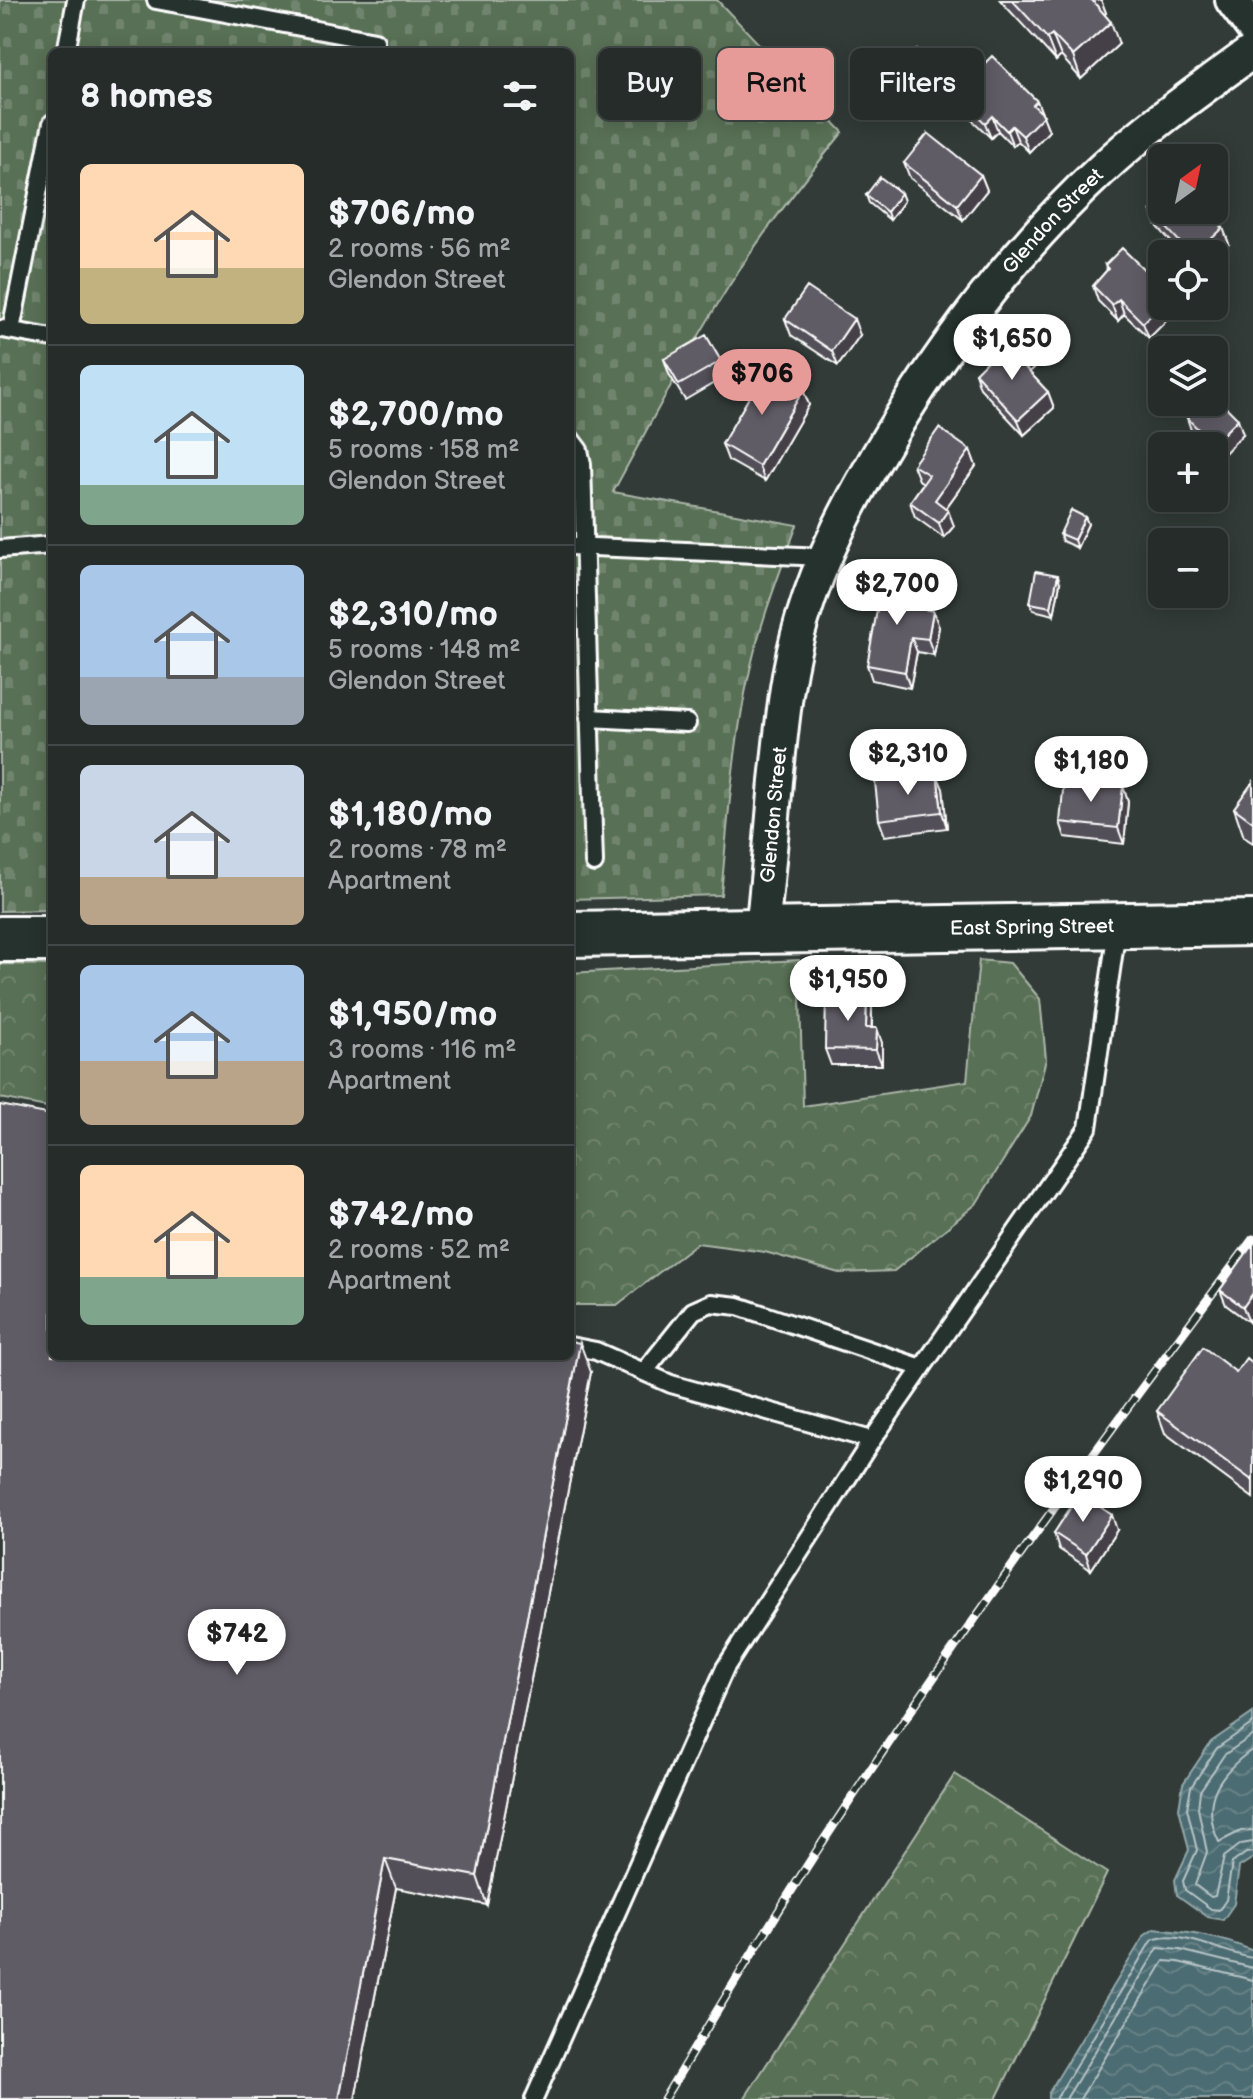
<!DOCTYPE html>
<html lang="en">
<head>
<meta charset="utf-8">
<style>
  body { margin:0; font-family:"Balsamiq Sans",sans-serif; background:#323836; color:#f1f3f6; height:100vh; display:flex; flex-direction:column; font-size:30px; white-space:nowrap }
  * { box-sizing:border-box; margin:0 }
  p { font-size:26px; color:#a4a7a8 }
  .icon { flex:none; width:44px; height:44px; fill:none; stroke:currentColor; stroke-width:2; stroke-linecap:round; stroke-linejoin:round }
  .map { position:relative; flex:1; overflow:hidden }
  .drawer { position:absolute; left:48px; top:48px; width:526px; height:1312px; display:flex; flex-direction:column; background:#262c2a; border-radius:12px; box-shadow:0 4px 20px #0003,0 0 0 2px #424847 }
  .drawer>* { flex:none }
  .top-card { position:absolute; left:598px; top:48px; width:534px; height:72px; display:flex; gap:16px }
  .needle { width:52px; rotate:33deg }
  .tools { position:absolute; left:1148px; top:144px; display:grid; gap:16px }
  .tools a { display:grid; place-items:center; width:80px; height:80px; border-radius:12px; background:#262c2a; box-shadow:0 4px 20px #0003,0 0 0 2px #424847; font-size:40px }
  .price { position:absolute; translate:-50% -68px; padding:0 18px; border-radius:28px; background:#fff; color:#222; font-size:26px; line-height:52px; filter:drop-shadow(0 2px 4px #0008) }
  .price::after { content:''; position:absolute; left:50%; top:48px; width:24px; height:18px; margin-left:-12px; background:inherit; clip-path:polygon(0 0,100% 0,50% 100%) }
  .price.active { background:#e69b98; color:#111 }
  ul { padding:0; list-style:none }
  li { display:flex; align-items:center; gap:24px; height:200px; padding:0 32px }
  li+li { border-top:2px solid #424847 }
  li span { display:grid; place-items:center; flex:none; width:224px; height:160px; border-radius:12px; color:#555 }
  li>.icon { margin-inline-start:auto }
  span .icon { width:96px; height:96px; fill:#fffc; stroke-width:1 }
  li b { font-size:34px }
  h2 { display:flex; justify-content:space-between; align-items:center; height:96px; padding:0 32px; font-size:34px }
  .tag { padding:0 28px; border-radius:12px; background:#262c2a; box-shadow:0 4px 20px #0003,0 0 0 2px #424847; font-size:28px; line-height:72px }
  .tag.active { background:#e69b98; color:#111 }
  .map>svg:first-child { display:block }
  .forest { fill:url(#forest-crowns); stroke:#acb7aa; stroke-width:2 }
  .cemetery { fill:url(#cemetery-stones); stroke:#acb7aa; stroke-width:2 }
  .water { fill:url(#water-waves); stroke:#93a7aa; stroke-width:2 }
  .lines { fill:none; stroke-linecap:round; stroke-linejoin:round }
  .shore { stroke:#b7c4c7; stroke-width:2 }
  .service-casing { stroke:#fff; stroke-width:22 }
  .minor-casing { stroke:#fff; stroke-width:38 }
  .secondary-casing { stroke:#fff; stroke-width:50 }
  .service { stroke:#26332d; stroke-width:16 }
  .minor { stroke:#26332d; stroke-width:32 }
  .secondary { stroke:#26332d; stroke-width:44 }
  .rail-casing { stroke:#fff; stroke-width:9 }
  .rail { stroke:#26332d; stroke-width:6; stroke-dasharray:18; stroke-linecap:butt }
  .wall { fill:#534f58; stroke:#fff; stroke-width:2 }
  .shaded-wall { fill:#444047; stroke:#fff; stroke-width:2 }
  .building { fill:#615c66; stroke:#fff; stroke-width:2 }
  .labels { text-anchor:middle; stroke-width:6; stroke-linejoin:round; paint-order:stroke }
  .street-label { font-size:20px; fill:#fff; stroke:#26332d }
</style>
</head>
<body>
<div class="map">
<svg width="1253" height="2099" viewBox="0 0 1253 2099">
  <defs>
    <pattern id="forest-crowns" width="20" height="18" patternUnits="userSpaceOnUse" patternTransform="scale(2)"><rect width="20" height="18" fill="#586f54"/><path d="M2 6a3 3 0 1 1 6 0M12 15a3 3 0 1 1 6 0" fill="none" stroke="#71856e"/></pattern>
    <pattern id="cemetery-stones" width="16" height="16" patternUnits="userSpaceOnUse" patternTransform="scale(2)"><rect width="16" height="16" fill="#586f54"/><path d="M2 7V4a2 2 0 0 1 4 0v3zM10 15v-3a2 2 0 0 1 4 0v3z" fill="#71856e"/></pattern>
    <pattern id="water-waves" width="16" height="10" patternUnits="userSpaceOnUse" patternTransform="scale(2)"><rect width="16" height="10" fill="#4b6c72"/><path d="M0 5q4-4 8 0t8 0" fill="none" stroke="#668287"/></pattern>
  </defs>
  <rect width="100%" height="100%" fill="#323b38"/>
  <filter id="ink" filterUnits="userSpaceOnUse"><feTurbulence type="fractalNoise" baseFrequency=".0125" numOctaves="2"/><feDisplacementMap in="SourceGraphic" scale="16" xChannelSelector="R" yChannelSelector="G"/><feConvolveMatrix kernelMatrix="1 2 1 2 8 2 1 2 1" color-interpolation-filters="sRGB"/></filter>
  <g filter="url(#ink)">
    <path class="forest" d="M799,960l4,146 164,-25 12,-121 31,3 30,36 6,60 -15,57 -55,88 -82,67 -55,2 -74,-21 -68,-9 -80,62h-47v-332z
      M0,964l52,1v143l-52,-10z
      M955,1774l152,99 -111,226h-252z"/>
    <path class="cemetery" d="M0,0h717l126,132c-36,44 -72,89 -103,137 -47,71 -86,148 -127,223l184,33c-17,47 -36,95 -47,145 -17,74 -22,150 -29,225l-151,4v-847h-518v858l-52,1z"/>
    <path class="water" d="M1253,1713v145l-14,9 -5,37 -11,16 -15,-3 -31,-22 -2,-15 14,-30 -10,-42 4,-24 28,-42z
      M1154,1929c34,3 68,8 99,22v148h-205v-5l96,-158z"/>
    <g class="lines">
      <path class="shore" d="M1253,1723l-36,25 -26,39 -4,21 10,42 -14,31 2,9 26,19 8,1 7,-10 6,-37 14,-10 7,-1
        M1253,1735l-29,20 -24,36 -2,17 9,44 -12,33 16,12 4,-1 9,-39 17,-13 12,-2
        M1253,1749c-34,24 -54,52 -34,93l22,-11 12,-1
        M1056,2099l95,-158c23,-14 77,14 102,17
        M1066,2099l92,-151 22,2 73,18
        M1080,2099l84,-138 14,1 75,18"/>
      <defs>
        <path id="service" d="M156,0l219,41 -2,11
          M66,52l10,-52
          M2,329l50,9
          M11,330l41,-207
          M570,438l9,12 3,14 12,399
          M570,546l255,11
          M0,549l52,-4
          M589,718l98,5
          M570,1346l26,5 75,33 201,56
          M644,1372l49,-61 18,-8 27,3 184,62
          M534,2099l191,-431 147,-228 216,-312 29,-199"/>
        <g id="minor">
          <path d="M1232,0l21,28"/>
          <path id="s1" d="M762,932c5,-50 10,-100 14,-151 6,-54 10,-109 26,-161 19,-64 51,-123 85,-180 59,-99 129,-191 214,-270 47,-44 100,-81 152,-119"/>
        </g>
        <g id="secondary">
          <path id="s2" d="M570,934l683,-11"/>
          <path d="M0,939h52"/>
        </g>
      </defs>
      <use href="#service" class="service-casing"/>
      <use href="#minor" class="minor-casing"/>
      <use href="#secondary" class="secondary-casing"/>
      <use href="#service" class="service"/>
      <use href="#minor" class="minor"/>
      <use href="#secondary" class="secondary"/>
      <defs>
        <path id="rail" d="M664,2099c51,-85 102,-170 156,-253 136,-208 284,-408 433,-607"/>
      </defs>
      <use href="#rail" class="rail-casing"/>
      <use href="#rail" class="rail"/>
    </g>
    <path class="wall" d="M1000,0h101l5,13 -2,1 15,30 -38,35 -20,-23 -5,5z
      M900,66l50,17 3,7 -17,17 -33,-33z
      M963,85l74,16 12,30 -20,21 -11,-11 -5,5 -15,-15 -7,7 -24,-23 -6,-16 5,-5z
      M904,163l77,12 6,15 -24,30 -53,-42z
      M901,193l3,8 -14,19 -21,-17 -3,-8z
      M1151,211l72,17 6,16 -15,14v-4h-32l-25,-28z
      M1105,265l57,41h12l2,5 -27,27 -25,-24 -6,7 -20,-20 -5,-15 14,-16z
      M785,319l75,16 -22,31 -47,-31z
      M1012,353l22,15 -5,4 19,20 6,16 -30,27 -44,-47 -5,-15z
      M664,359l57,2 5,15 -41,24 -16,-26z
      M803,390l6,15 -44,76 -37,-21 -6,-16z
      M1187,418l56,16 -24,25 -5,-4v-9h-9l-13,-13z
      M970,450l6,16 -30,42 8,18 -10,12 -29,-21 -5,-15 13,-19 -4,-3 -6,-15z
      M1085,517l3,7 -11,24 -15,-7 -2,-7z
      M1060,583l-6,32 -21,-5 -3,-7z
      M928,606l-1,4 12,17 -5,28 -17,-3 -7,36 -38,-8 -5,-15z
      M1253,782v61l-9,-6 -10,-29z
      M1123,786l5,16 -4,42 -59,-7 -5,-15z
      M943,789l4,39 -62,8 -6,-16z
      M872,1008v20l10,15v22h-51l-6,-16z
      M1253,1244l-4,78 -23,-17 -6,-15z
      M52,1356l539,16 -104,533 -91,-17 -41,211h-355z
      M1253,1364v134l-88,-65 -8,-22z
      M1117,1530l-26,40 -32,-21 -5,-16z"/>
    <path class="shaded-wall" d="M1090,0h11l5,13 -8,7z
      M1111,22l8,22 -38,35 -8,-23z
      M1052,34l9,22 -5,5 -9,-23z
      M950,83l3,7 -17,17 -2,-8z
      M1037,101l12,30 -20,21 -6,-16 10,-31z
      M992,116l6,15 -7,7 -6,-15z
      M1012,126l6,15 -5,5 -6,-15z
      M981,175l6,15 -24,30 -6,-15z
      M901,193l3,8 -14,19 -3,-8z
      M1223,228l6,16 -15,14v-4h-19z
      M1119,299l5,15 -6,7 -6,-16z
      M1162,304v2h12l2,5 -27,27 -6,-15z
      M854,319l6,16 -22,31 -6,-15z
      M1028,352l6,16 -9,8 -6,-15z
      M803,390l6,15 -44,76 -6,-15z
      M1048,392l6,16 -30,27 -6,-15z
      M1238,419l5,15 -24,25 -6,-15z
      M970,450l6,16 -36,50 -5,-16z
      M948,510l6,16 -10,12 -5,-15z
      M1085,517l3,7 -11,24 -3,-8z
      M1058,575l2,8 -6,32 -3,-8z
      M922,590l6,16 -4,18 -5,-16z
      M933,611l6,16 -5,28 -6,-16z
      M911,637l6,15 -7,36 -5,-16z
      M937,774l6,15 4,39 -5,-16z
      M1123,786l5,16 -4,42 -6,-16z
      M867,993l5,15 -1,35 -5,-15z
      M877,1028l5,15v22l-6,-15z
      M1253,1293v23l-4,6 -6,-15z
      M580,1343l11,29 -104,533 -10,-29z
      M1112,1515l5,15 -26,40 -5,-16z
      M385,1859l11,29 -41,211h-16z"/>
    <path class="building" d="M1012,0h80l19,22 -38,34 -21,-22 -5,4z
      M917,50l33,33 -16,16 -34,-33z
      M992,56l45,45 -4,4 11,10 -21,21 -11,-10 -5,5 -15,-15 -7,7 -24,-24 8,-8 -6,-6z
      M928,133l53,42 -24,30 -53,-42z
      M880,177l21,16 -14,19 -21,-17z
      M1162,201v9h45l16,18 -28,26h-4l-40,-43z
      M1122,248l40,39v17l-19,19 -24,-24 -7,6 -19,-19 15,-17 -3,-4z
      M807,287l47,32 -22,32 -47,-32z
      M706,335l15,26 -42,24 -15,-26z
      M1021,345l7,7 -9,9 29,31 -30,28 -43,-47 18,-18 5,5 11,-10 3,3z
      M766,368l37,22 -44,76 -37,-22z
      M1214,395l24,24 -25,25 -26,-26 15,-16h12z
      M939,428l31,22 -35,50 13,10 -9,13 -29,-21 19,-27 -16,-10z
      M1071,510l14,7 -11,23 -14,-6z
      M1036,571l22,4 -7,32 -21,-4z
      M882,583l40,7 -3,18 14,3 -5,28 -17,-2 -6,35 -38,-7z
      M937,774l5,38 -63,8 -4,-38z
      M1064,780l59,6 -5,42 -58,-6z
      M1253,782v40l-19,-14z
      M826,992l41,1 -1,35h11l-1,22 -51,-1z
      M0,1105l52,10v241h518v-15l10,2 -103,533 -92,-17 -46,240h-339z
      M1253,1244v49l-10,14 -23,-17z
      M1203,1347l33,25 10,-14 7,6v117l-96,-70z
      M1080,1493l32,22 -26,39 -32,-21z"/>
  </g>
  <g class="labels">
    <g class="street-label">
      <text dy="7" stroke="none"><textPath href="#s1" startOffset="790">Glendon Street</textPath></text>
      <text dy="7" stroke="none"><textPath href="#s1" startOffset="118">Glendon Street</textPath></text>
      <text dy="7" stroke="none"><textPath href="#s2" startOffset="462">East Spring Street</textPath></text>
    </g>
  </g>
</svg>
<div class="tools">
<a><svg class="needle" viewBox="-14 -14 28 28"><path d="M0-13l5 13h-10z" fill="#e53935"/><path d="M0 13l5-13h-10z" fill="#a4a7a8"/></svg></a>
<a><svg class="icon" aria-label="locate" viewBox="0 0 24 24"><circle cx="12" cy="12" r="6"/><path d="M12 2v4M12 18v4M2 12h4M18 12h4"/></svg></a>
<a><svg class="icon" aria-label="layers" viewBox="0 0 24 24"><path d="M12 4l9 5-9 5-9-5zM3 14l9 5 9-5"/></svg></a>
<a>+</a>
<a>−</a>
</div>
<b class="price" style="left:1012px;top:382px">$1,650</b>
<b class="price active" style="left:762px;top:417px">$706</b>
<b class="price" style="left:897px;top:627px">$2,700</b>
<b class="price" style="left:908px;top:797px">$2,310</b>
<b class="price" style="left:1091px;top:804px">$1,180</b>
<b class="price" style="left:848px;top:1023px">$1,950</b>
<b class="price" style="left:1083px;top:1524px">$1,290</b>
<b class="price" style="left:237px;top:1677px">$742</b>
<div class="top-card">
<a class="tag">Buy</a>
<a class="tag active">Rent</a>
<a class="tag">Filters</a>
</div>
<section class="drawer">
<h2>8 homes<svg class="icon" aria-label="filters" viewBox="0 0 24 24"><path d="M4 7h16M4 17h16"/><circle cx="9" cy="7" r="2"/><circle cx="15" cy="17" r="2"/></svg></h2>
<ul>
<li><span style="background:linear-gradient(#ffd9b3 65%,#c2b280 0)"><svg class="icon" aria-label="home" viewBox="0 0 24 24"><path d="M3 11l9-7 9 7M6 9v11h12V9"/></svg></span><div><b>$706/mo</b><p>2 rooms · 56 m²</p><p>Glendon Street</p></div></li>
<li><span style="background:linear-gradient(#bfe0f5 75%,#7fa58c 0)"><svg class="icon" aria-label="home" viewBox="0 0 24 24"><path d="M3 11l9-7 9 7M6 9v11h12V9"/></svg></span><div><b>$2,700/mo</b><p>5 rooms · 158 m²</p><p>Glendon Street</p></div></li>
<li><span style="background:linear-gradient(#a9c7e8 70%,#9aa5b1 0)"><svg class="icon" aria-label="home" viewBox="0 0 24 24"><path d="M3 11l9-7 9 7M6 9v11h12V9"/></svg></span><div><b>$2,310/mo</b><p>5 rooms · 148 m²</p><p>Glendon Street</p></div></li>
<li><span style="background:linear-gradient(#c9d6e8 70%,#b9a48a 0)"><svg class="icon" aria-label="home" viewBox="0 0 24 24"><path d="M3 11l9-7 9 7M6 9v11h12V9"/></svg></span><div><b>$1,180/mo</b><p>2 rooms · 78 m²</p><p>Apartment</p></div></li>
<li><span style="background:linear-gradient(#a9c7e8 60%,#b9a48a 0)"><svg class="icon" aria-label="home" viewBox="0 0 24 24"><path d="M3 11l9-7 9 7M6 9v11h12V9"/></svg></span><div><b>$1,950/mo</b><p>3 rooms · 116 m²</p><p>Apartment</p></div></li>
<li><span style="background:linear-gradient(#ffd9b3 70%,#7fa58c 0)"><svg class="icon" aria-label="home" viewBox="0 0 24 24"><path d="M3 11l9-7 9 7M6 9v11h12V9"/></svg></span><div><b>$742/mo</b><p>2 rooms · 52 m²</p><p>Apartment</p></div></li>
</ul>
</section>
</div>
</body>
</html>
